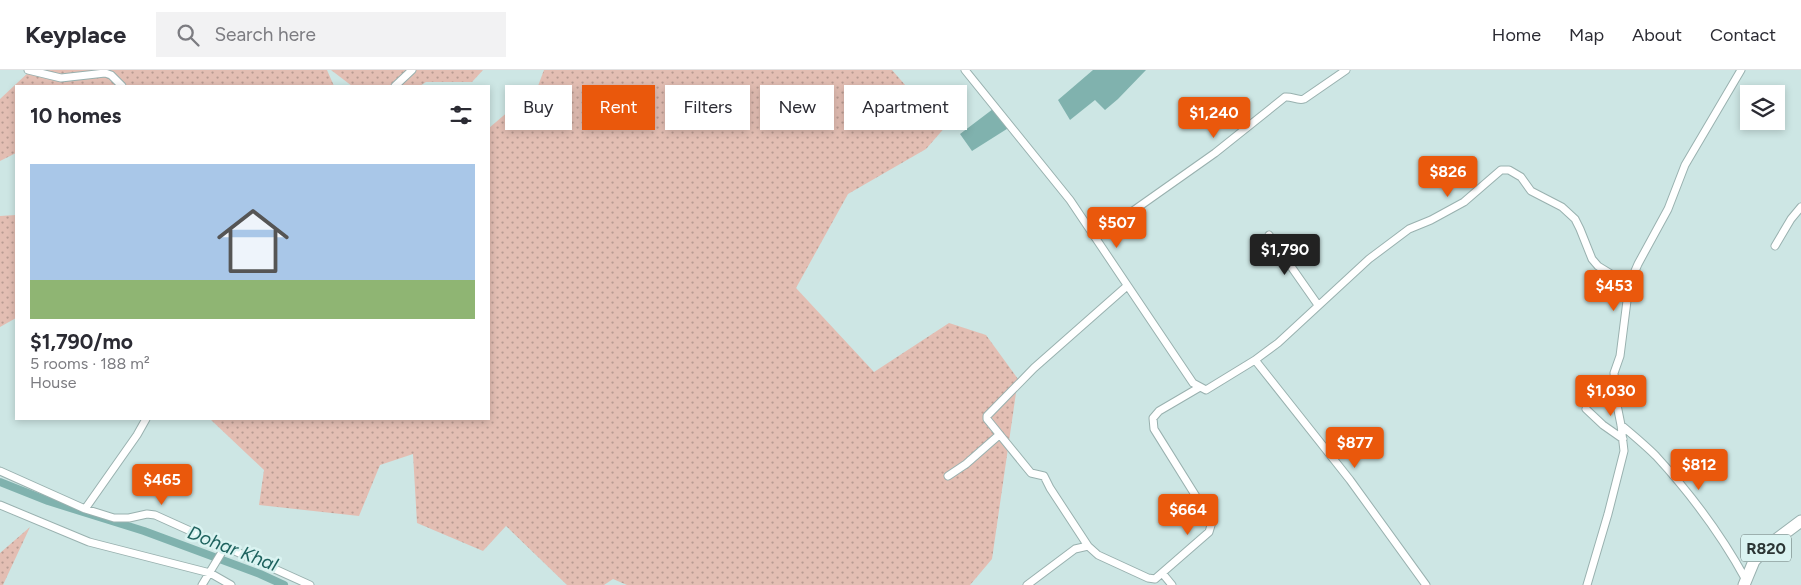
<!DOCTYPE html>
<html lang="en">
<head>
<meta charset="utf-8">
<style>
  body { margin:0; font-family:Figtree,sans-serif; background:#f2f2f3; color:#2b2b33; height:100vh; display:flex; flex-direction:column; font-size:19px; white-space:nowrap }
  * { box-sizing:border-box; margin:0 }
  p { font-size:16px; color:#7c7c81 }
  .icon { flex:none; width:28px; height:28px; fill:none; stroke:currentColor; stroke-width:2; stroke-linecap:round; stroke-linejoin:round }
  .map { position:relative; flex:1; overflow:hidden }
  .sheet { position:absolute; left:15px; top:15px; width:475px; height:335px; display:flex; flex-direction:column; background:#fff; border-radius:0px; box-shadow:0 2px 8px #0003 }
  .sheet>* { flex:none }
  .banner { position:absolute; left:505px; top:15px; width:475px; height:45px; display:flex; gap:10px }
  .controls { position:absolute; left:1740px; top:15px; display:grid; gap:10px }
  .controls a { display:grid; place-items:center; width:45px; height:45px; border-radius:0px; background:#fff; box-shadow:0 2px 8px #0003; font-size:25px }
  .price { position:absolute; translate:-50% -42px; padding:0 11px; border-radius:5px; background:#ea580c; color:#fff; font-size:16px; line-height:32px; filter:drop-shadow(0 1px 2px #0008) }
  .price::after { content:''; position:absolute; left:50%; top:30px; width:15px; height:11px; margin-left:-8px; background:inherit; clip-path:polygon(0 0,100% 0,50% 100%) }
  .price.active { background:#222; color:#fff }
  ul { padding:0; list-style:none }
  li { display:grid; align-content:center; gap:10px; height:265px; padding:0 15px }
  li span { display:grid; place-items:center; height:155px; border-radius:0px; color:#555 }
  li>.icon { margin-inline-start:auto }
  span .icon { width:90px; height:90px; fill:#fffc; stroke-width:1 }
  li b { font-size:21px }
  h2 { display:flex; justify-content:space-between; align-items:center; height:60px; padding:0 15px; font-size:21px }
  .chip { padding:0 18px; border-radius:0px; background:#fff; box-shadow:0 2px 8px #0003; font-size:18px; line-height:45px }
  .chip.active { background:#ea580c; color:#fff }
  header { display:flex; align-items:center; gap:30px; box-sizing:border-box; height:70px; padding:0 25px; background:#fff; border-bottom:1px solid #e1e1e2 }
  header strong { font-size:24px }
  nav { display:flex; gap:28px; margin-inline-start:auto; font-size:18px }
  .search { width:350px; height:45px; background:#f2f2f3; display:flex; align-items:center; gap:12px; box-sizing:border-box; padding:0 18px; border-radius:0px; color:#7c7c81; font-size:19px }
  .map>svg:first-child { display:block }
  .grass { fill:url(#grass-dots) }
  .water { fill:#80b2ae }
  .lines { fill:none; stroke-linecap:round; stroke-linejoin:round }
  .canal { stroke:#80b2ae; stroke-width:8 }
  .minor-casing { stroke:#99b1af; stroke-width:9 }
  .primary-casing { stroke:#99b1af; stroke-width:13 }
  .minor { stroke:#fff; stroke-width:7 }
  .primary { stroke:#fff; stroke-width:11 }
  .labels { text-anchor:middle; stroke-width:5; stroke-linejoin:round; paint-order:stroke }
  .shield { fill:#daf3f1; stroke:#606e6d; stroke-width:1 }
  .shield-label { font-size:16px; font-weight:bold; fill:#2b3534 }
  .water-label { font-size:19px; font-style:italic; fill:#1e625e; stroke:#daf3f1 }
</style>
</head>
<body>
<header>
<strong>Keyplace</strong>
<div class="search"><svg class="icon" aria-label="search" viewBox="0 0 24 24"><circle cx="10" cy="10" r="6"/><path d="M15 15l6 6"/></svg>Search here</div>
<nav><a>Home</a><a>Map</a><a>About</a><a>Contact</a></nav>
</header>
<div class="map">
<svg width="1801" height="515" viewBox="0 0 1801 515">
  <defs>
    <pattern id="grass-dots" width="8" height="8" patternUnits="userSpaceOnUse" patternTransform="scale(1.25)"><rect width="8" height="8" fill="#e3beb3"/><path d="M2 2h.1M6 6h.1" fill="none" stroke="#b89b92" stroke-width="1.8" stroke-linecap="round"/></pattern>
  </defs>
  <rect width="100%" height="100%" fill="#cde6e4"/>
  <path class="grass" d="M31,0h296l7,16h-318v67l-16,8v-62z
    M331,0h152l-11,12h-46l-6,4h-68z
    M544,0h348l14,16 51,3 4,20 -35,40 -78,45 -52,94 78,84 75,-49 37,12 32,44 -26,180 -22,26h-343l-14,-6 -9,6h-37l-61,-59 -23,25 -66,-28 -4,-69 -33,11 -21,51 -100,-11 5,-35 -54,-51h279v-291l49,-42z
    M16,145v103l-16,9v-111z
    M30,457l-27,58h-3v-32z"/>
  <path class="water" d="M1093,0h53l-28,29 -13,11 -10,-10 -25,20 -12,-20z
    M993,39l17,18 -38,24 -12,-17z"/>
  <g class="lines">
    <path class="canal" d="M0,412l48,19 96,30 116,43 24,11"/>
    <defs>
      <path id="minor" d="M28,0l33,8 44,-5 6,2 11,11
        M965,0l105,130 123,183 13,7 49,-30 95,120 76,105
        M395,16l17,-16
        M1269,165l49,70
        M1096,167l119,-84 70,-56c7,-1 12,4 19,2l42,-29
        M1775,176l16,-27 10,-12
        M1255,290l23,-17 91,-84 40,-30 22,-9 33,-18 37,-32h8l12,7 10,14 31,16 13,12 5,10 12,30 6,7 31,19
        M1586,339l17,16 20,14
        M1621,355c12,10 24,20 35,31 34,37 66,80 90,124
        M0,401l85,38 29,9h15l18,-4 8,1 155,70
        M948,406l18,-12 33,-29
        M0,435l89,37 121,31 21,12
        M85,439l52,-74 9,-16
        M1088,476l-38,-58 -6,-12 -13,-3 -44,-54v-3l47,-48 93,-82
        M1163,504l9,11
        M202,515l23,-38
        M1027,515l48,-36 13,-3 10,9 50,23 7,1 54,-47 3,-10 -58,-93 -1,-11 6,-7 41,-24
        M1587,515l21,-71 16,-63 -3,-26 -5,-25 -2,-27 6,-17 9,-71 9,-21 30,-55 17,-44 56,-95"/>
      <path id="primary" d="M1744,515l10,-24 15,-16 32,-24"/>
    </defs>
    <use href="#minor" class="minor-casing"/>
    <use href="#primary" class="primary-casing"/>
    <use href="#minor" class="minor"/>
    <use href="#primary" class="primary"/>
  </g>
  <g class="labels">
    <rect class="shield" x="1741" y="464.5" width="50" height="27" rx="4"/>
    <g class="shield-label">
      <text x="1766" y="484">R820</text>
    </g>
    <g class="water-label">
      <text transform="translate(233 478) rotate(21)" y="7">Dohar Khal</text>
    </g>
  </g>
</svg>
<div class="controls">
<a><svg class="icon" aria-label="layers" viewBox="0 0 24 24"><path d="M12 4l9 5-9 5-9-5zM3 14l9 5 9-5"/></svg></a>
</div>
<b class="price" style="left:1214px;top:69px">$1,240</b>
<b class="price" style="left:1448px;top:128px">$826</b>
<b class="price" style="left:1117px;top:179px">$507</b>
<b class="price active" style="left:1285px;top:206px">$1,790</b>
<b class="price" style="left:1614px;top:242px">$453</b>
<b class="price" style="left:1611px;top:347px">$1,030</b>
<b class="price" style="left:1355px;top:399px">$877</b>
<b class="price" style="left:1699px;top:421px">$812</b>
<b class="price" style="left:162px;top:436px">$465</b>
<b class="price" style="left:1188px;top:466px">$664</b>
<div class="banner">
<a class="chip">Buy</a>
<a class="chip active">Rent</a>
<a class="chip">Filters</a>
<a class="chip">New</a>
<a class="chip">Apartment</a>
</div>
<section class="sheet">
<h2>10 homes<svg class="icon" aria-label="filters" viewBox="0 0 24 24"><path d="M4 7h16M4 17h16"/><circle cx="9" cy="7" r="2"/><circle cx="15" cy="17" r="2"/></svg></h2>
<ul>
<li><span style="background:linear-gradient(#a9c7e8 75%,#8fb573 0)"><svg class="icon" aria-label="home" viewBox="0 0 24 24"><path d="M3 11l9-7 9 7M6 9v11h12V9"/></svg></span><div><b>$1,790/mo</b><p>5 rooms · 188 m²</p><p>House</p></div></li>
</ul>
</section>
</div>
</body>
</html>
